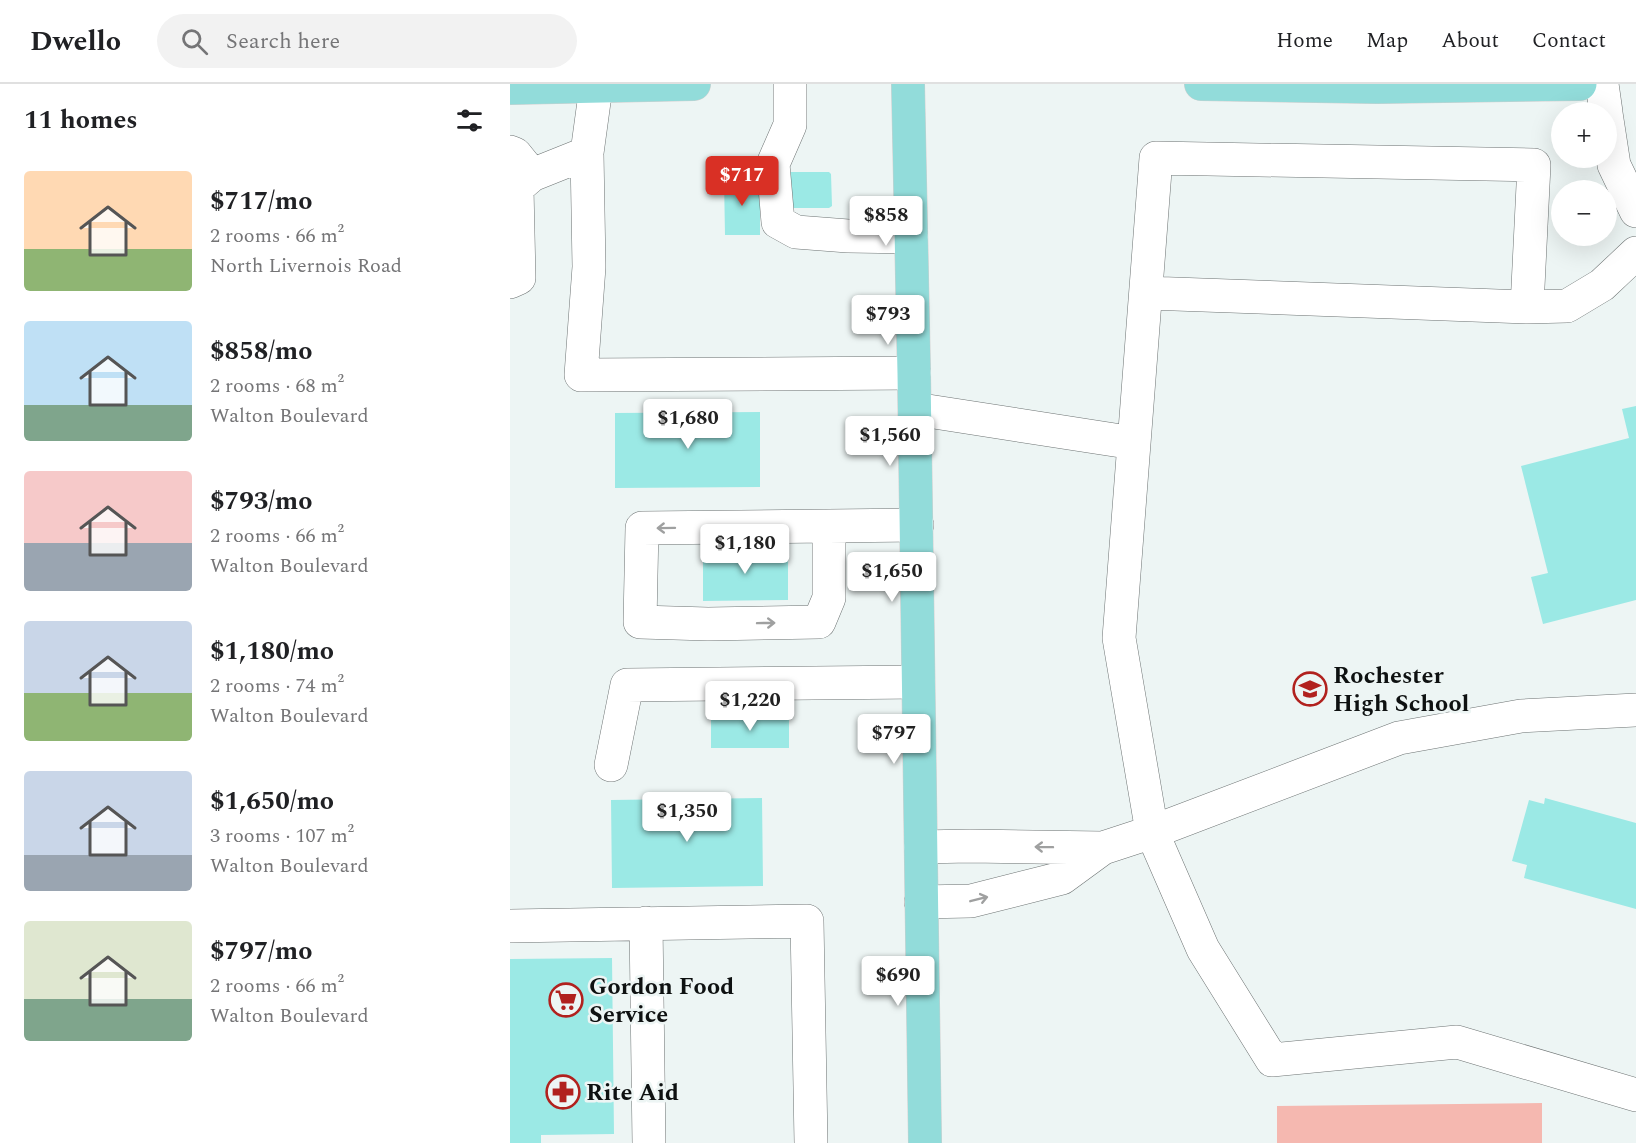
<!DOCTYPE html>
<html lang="en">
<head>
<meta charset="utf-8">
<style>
  body { margin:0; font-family:Spectral,serif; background:#f2f2f2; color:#202124; height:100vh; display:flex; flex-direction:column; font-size:22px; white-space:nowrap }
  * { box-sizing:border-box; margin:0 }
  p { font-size:20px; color:#757577 }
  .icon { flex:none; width:33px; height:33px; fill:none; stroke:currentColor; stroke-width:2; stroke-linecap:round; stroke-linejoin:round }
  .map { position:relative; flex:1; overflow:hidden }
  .drawer { display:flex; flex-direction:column; background:#fff; width:510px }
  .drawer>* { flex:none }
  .tools { position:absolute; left:1041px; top:18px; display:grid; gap:12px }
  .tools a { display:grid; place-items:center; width:66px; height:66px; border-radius:50%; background:#fff; box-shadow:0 6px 24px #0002; font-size:30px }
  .price { position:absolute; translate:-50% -51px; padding:0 14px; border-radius:6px; background:#fff; color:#222; font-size:20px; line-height:39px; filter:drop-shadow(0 2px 3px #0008) }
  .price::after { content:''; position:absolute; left:50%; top:36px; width:18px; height:14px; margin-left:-9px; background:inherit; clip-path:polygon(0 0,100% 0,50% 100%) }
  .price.active { background:#d93025; color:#fff }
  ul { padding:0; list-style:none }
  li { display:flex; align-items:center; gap:18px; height:150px; padding:0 24px }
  li span { display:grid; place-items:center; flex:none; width:168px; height:120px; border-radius:6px; color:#555 }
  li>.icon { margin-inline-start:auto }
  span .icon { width:72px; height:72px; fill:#fffc; stroke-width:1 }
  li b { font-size:26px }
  h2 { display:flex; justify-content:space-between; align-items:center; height:72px; padding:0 24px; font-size:26px }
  header { display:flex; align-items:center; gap:36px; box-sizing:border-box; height:84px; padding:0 30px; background:#fff; border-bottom:2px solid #e0e0e0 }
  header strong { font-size:28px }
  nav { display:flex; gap:33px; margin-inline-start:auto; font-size:21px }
  .search { width:420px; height:54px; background:#f2f2f2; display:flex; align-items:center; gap:15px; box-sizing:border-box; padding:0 21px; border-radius:33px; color:#757577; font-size:22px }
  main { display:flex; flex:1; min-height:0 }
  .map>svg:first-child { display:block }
  .green { fill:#f5b8b0 }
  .building { fill:#9be9e5 }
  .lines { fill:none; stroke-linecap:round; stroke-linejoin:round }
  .minor-casing { stroke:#6d7373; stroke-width:34 }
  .major-casing { stroke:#cfcfcf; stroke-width:34 }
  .minor { stroke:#fff; stroke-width:33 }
  .major { stroke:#92dcda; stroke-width:33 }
  .oneway { stroke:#9fa0a0 }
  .labels { text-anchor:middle; stroke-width:5; stroke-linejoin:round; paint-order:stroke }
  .poi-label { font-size:24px; font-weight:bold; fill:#0e1111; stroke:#edf5f4; text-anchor:start }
</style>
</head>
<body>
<header>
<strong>Dwello</strong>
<div class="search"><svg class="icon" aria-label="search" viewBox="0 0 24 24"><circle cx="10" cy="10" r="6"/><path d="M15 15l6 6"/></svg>Search here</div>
<nav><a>Home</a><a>Map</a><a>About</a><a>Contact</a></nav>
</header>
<main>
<section class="drawer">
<h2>11 homes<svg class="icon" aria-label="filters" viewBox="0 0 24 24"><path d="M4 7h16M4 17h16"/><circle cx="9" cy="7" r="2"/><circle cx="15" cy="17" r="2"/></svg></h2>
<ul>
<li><span style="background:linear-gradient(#ffd9b3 65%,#8fb573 0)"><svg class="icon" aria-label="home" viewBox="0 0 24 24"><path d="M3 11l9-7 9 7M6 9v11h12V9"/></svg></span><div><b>$717/mo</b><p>2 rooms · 66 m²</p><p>North Livernois Road</p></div></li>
<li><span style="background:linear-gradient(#bfe0f5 70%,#7fa58c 0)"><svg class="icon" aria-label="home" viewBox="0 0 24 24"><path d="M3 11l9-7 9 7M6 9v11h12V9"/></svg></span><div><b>$858/mo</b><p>2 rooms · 68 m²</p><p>Walton Boulevard</p></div></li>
<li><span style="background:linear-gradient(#f6c9c9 60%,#9aa5b1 0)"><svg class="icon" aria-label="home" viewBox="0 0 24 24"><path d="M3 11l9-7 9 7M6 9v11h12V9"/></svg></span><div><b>$793/mo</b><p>2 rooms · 66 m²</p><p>Walton Boulevard</p></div></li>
<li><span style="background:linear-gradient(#c9d6e8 60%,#8fb573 0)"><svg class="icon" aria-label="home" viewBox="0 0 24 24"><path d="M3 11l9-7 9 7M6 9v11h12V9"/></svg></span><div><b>$1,180/mo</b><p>2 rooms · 74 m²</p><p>Walton Boulevard</p></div></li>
<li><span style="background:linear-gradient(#c9d6e8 70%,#9aa5b1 0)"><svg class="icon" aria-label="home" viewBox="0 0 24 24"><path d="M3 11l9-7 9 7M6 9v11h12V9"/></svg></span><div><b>$1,650/mo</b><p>3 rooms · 107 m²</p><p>Walton Boulevard</p></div></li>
<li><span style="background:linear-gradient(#dfe7d0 65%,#7fa58c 0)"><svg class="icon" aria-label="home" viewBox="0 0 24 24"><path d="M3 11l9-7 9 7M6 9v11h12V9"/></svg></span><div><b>$797/mo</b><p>2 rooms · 66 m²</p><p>Walton Boulevard</p></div></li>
</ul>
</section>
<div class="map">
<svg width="1126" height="1059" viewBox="0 0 1126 1059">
  <rect width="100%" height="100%" fill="#edf5f4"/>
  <path class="green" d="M1032,1019v40h-265v-37z"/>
  <path class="building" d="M275,88h44l2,2 1,32 -3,2h-43z
    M214,95h36v56h-35z
    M1126,322v194l-93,24 -12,-47 17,-4 -27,-107 108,-28 -7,-29z
    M250,328v75l-145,1v-75z
    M193,466h85v50l-85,1z
    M201,632h78v32h-78z
    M252,714l1,88 -151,2 -1,-88z
    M1035,714l91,25v86l-112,-31 3,-13 -15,-4 17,-61 15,4z
    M102,874l2,176 -73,1v8h-31v-184z"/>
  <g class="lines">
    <defs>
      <path id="minor" d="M280,0v41l-17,39 5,58 18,10 52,4 63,1
        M1092,0l4,28
        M86,3l-9,66 2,114 -8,108 333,-2
        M1096,29l8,52 22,46
        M0,68l5,2 17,21
        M0,198l9,-4 -2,-90 15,-13 55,-22
        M637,209l380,14 7,-142 -378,-7 -37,480 33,194 51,117 69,111 185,-18 179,53
        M1017,223l40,-1 35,-21 34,-32
        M405,325l219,34
        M319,443v71l-10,24 -111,2 -68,-2 2,-94 275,-3
        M101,681l16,-80 291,-3
        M411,763l49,-1 133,2
        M411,818l50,-1 91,-23 41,-30 49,-16 247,-94 122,-22 115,-6
        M136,839l3,220
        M0,842l297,-5 4,222"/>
      <path id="major" d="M398,0l6,289 11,770
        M691,0l176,3 203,-3
        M0,4l184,-4"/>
    </defs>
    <use href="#minor" class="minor-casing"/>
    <use href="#major" class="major-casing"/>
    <use href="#minor" class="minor"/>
    <use href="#major" class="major"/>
  </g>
  <defs><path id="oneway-shaft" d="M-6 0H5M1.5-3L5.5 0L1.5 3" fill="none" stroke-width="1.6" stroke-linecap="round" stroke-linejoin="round" transform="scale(1.5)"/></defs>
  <g class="oneway">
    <use href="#oneway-shaft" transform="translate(156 444) rotate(179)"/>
    <use href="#oneway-shaft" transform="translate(256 539) rotate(-1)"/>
    <use href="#oneway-shaft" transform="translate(534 763) rotate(-179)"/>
    <use href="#oneway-shaft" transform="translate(469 815) rotate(-14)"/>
  </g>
  <defs>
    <symbol id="school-ring" viewBox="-11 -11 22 22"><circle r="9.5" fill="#edf5f4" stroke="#b1211e" stroke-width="1.5"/><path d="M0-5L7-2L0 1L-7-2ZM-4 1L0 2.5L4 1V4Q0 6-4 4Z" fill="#b1211e"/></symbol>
    <symbol id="supermarket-ring" viewBox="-11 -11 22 22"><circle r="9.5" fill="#edf5f4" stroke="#b1211e" stroke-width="1.5"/><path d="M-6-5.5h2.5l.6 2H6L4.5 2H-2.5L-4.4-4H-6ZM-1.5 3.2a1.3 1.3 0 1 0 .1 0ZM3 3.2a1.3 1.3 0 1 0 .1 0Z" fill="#b1211e"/></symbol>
    <symbol id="pharmacy-ring" viewBox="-11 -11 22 22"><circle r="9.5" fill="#edf5f4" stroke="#b1211e" stroke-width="1.5"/><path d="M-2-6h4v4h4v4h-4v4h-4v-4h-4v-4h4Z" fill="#b1211e"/></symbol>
  </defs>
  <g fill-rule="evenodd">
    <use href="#school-ring" x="781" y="586" width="38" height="38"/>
    <use href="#supermarket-ring" x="37" y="897" width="38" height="38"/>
    <use href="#pharmacy-ring" x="34" y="989" width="38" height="38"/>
  </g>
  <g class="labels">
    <g class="poi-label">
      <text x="823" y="599">Rochester<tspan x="823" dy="28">High School</tspan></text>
      <text x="79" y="910">Gordon Food<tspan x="79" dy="28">Service</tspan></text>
      <text x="76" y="1016">Rite Aid</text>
    </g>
  </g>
</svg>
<div class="tools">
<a>+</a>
<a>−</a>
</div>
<b class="price active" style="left:232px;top:123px">$717</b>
<b class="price" style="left:376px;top:163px">$858</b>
<b class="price" style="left:378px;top:262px">$793</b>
<b class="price" style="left:178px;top:366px">$1,680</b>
<b class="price" style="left:380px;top:383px">$1,560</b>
<b class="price" style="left:235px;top:491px">$1,180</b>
<b class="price" style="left:382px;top:519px">$1,650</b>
<b class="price" style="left:240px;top:648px">$1,220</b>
<b class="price" style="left:384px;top:681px">$797</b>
<b class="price" style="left:177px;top:759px">$1,350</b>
<b class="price" style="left:388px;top:923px">$690</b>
</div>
</main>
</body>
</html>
